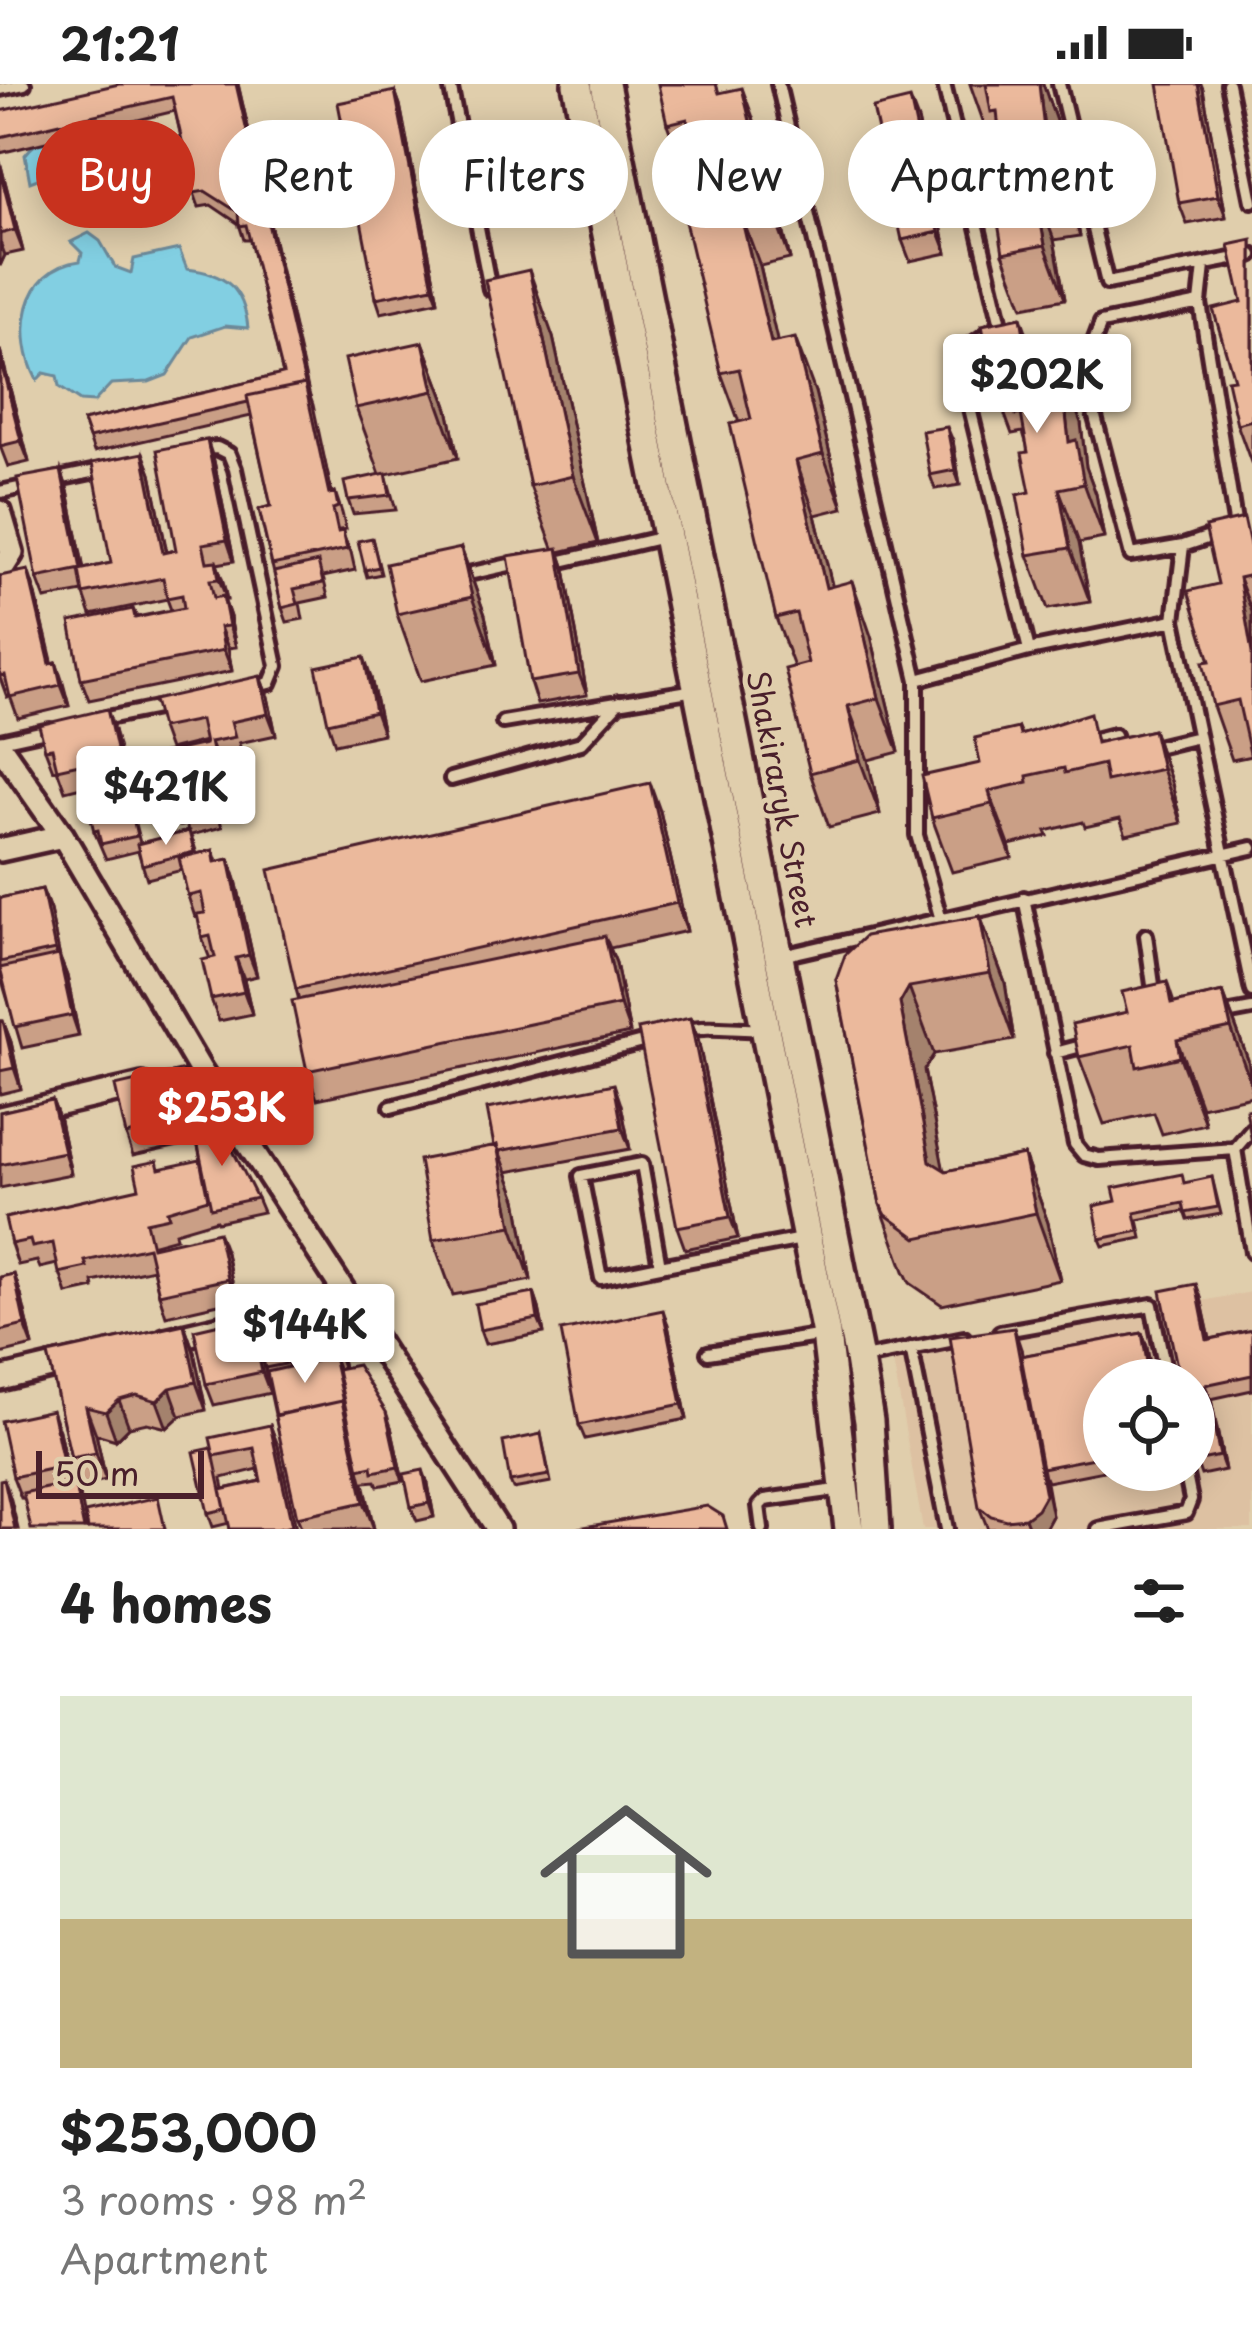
<!DOCTYPE html>
<html lang="en">
<head>
<meta charset="utf-8">
<style>
  body { margin:0; font-family:"Playpen Sans",sans-serif; background:#f2f2f2; color:#222; height:100vh; display:flex; flex-direction:column; font-size:45px; white-space:nowrap }
  * { box-sizing:border-box; margin:0 }
  p { font-size:39px; color:#767676 }
  .icon { flex:none; width:66px; height:66px; fill:none; stroke:currentColor; stroke-width:2; stroke-linecap:round; stroke-linejoin:round }
  .map { position:relative; height:1445px; overflow:hidden }
  .details { display:flex; flex-direction:column; background:#fff; flex:1 }
  .details>* { flex:none }
  .banner { position:absolute; left:36px; top:36px; width:1182px; height:108px; display:flex; gap:24px }
  .buttons { position:absolute; left:1083px; top:1275px; display:grid; gap:24px }
  .buttons a { display:grid; place-items:center; width:132px; height:132px; border-radius:50%; background:#fff; box-shadow:0 6px 30px #0003; font-size:60px }
  .scale { position:absolute; left:36px; bottom:30px; width:168px; box-sizing:border-box; padding-left:12px; border:6px solid #4a1f2b; border-top:0; font-size:33px; line-height:42px; white-space:nowrap; color:#4a1f2b; -webkit-text-stroke:9px #e0ceac; paint-order:stroke }
  .price { position:absolute; translate:-50% -102px; padding:0 27px; border-radius:12px; background:#fff; color:#222; font-size:39px; line-height:78px; filter:drop-shadow(0 3px 6px #0008) }
  .price::after { content:''; position:absolute; left:50%; top:72px; width:36px; height:27px; margin-left:-18px; background:inherit; clip-path:polygon(0 0,100% 0,50% 100%) }
  .price.on { background:#c8321e; color:#fff }
  ul { padding:0; list-style:none }
  li { display:grid; align-content:center; gap:24px; height:636px; padding:0 60px }
  li span { display:grid; place-items:center; height:372px; border-radius:0px; color:#555 }
  li>.icon { margin-inline-start:auto }
  span .icon { width:216px; height:216px; fill:#fffc; stroke-width:1 }
  li b { font-size:51px }
  h2 { display:flex; justify-content:space-between; align-items:center; height:144px; padding:0 60px; font-size:51px }
  .pill { padding:0 42px; border-radius:54px; background:#fff; box-shadow:0 6px 30px #0003; font-size:42px; line-height:108px }
  .pill.on { background:#c8321e; color:#fff }
  .status { display:flex; justify-content:space-between; align-items:center; height:84px; padding:0 60px; background:#fff; direction:ltr }
  .status svg { height:33px; fill:currentColor }
  .map>svg:first-child { display:block }
  .built { fill:#ddc1a2; fill-rule:evenodd }
  .water { fill:#82cfe2; stroke:#6c8999; stroke-width:3 }
  .lines { fill:none; stroke-linecap:round; stroke-linejoin:round }
  .service-casing { stroke:#4a1f2b; stroke-width:20 }
  .minor-casing { stroke:#4a1f2b; stroke-width:30 }
  .secondary-casing { stroke:#4a1f2b; stroke-width:36 }
  .service { stroke:#e0ceac; stroke-width:10 }
  .minor { stroke:#e0ceac; stroke-width:21 }
  .secondary { stroke:#e0ceac; stroke-width:27 }
  .wall { fill:#ca9f86; stroke:#4a1f2b; stroke-width:3; fill-rule:evenodd }
  .shaded-wall { fill:#a4826d; stroke:#4a1f2b; stroke-width:3 }
  .building { fill:#ebb99c; stroke:#4a1f2b; stroke-width:3 }
  .labels { text-anchor:middle; stroke-width:10; stroke-linejoin:round; paint-order:stroke }
  .street-label { font-size:30px; fill:#4a1f2b; stroke:#e0ceac }
</style>
</head>
<body>
<div class="status"><b>21:21</b><svg viewBox="0 0 49 12"><path d="M0 12V9h3v3zM5 12V6h3v6zM10 12V3h3v9zM15 12V0h3v12zM26 1h20v11H26zM47 4h2v5h-2z"/></svg></div>
<div class="map">
<svg width="1252" height="1445" viewBox="0 0 1252 1445">
  <rect width="100%" height="100%" fill="#e0ceac"/>
  <filter id="ink" filterUnits="userSpaceOnUse"><feTurbulence type="fractalNoise" baseFrequency=".00833" numOctaves="2"/><feDisplacementMap in="SourceGraphic" scale="24" xChannelSelector="R" yChannelSelector="G"/><feConvolveMatrix kernelMatrix="1 2 1 2 8 2 1 2 1" color-interpolation-filters="sRGB"/></filter>
  <g filter="url(#ink)">
    <path class="built" d="M1252,1208v237h-329l-31,-173zM1104,1296h90v90h-90z"/>
    <path class="water" d="M132,37c23,8 25,25 37,45l-6,8h-8l-9,-8 -21,-2 -22,23 -18,8 -37,-20 -18,7 -5,-27c14,-18 26,-22 45,-6l26,-3z
      M89,149l11,8 15,26 16,6 3,-14 45,-10 8,20c38,4 57,19 61,59l-23,-2 -33,11 -25,38 -18,7 -38,2 -17,18 -14,-1 -21,-14 -2,-11 -13,-3 -7,7c-23,-43 -16,-112 43,-119l2,-8 -11,-11z"/>
    <g class="lines">
      <defs>
        <path id="service" d="M450,0l40,205
          M778,0l139,596
          M944,0l57,240 -44,31 72,295
          M1059,0l48,199 145,-28
          M1228,0l24,117
          M0,5l24,-5
          M200,365l17,-1 12,6 6,15 42,197 -7,17 -20,5
          M53,396l53,-11
          M0,408l29,-6
          M1183,462l-52,9 -48,-184 18,-48 99,-20
          M553,479l111,-26
          M459,492l64,-14
          M1174,536l78,371
          M97,636l70,-14
          M503,638l192,-32
          M0,657l50,-11
          M1087,658l27,-7 4,12
          M1148,665l50,-12
          M451,695l130,-36 38,-41
          M1024,814l51,246 9,11 15,4 136,-10
          M941,836l-24,-85v-155l112,-30 145,-30 9,-74 53,-18 -36,-225 4,-37
          M1146,851l9,64
          M782,872l470,-108
          M1220,931l32,-6
          M683,947c28,-7 54,0 82,-2
          M1055,969l34,-9
          M391,1023l263,-68
          M1252,1045l-17,20 17,103
          M660,1182l-59,12 -20,-102 61,-12 18,102 147,-28
          M1000,1248l152,-27 15,75
          M911,1264l36,181
          M708,1269l116,-18
          M859,1275l105,-21
          M762,1445l-3,-23 6,-6 78,-11
          M1098,1445l88,-16 5,-13 -6,-30"/>
        <path id="minor" d="M0,428l12,41 -12,19
          M0,662l63,90 138,235 297,458
          M0,766l63,-14
          M0,1034l142,-33
          M165,1256l180,-42
          M0,1295l76,-18"/>
        <path id="secondary" d="M577,0l249,1250 23,195
          M605,0l254,1275 10,62 7,108"/>
      </defs>
      <use href="#service" class="service-casing"/>
      <use href="#minor" class="minor-casing"/>
      <use href="#secondary" class="secondary-casing"/>
      <use href="#service" class="service"/>
      <use href="#minor" class="minor"/>
      <use href="#secondary" class="secondary"/>
    </g>
    <path class="wall" d="M238,0l94,409 3,-1 7,21 4,16 -6,1 1,1 10,21 4,18 -32,7 5,20 -28,6 3,16 -16,3 -5,-14 -23,-99 12,-3 -20,-90 -157,36 -11,-31 200,-47 -33,-134h-6l-5,-16 -28,-19 -12,2 -5,-14 -19,-82 -175,42v-42z
      M970,0h73l13,37 5,44 10,27 9,44 -26,4 11,59 -42,8 -20,-54 2,-63 -7,-60 -11,2z
      M1203,5l23,128 -39,7 -8,-21z
      M395,7l5,14 38,196 -57,12 -5,-15z
      M725,8l37,50 28,117 -30,7 17,76 38,50 28,116 -28,7 17,71 39,50 28,116 -31,8 12,54 -51,13 -19,-54 -16,-106 -18,-49 -37,-196 -18,-49 -36,-200 -18,-49z
      M918,36l29,133 -37,8 -8,-21z
      M0,78l23,89 -18,4 -5,11z
      M1252,156v225l-15,-41 -3,-45z
      M553,253l45,206 -39,9 6,17 22,126 -50,9 -7,-22 23,-134 -23,-62z
      M423,258l25,67 10,49 -72,16 10,36 -43,4 -5,-14 32,-26 -24,-66z
      M0,266l29,112 -21,5 -8,-21z
      M1041,289l40,50 5,44 10,27 8,44 -25,5 11,59 -42,7 -20,-54 2,-63 -3,-47 -4,-13 -11,2 -20,-54z
      M953,357l7,44 -25,4 -5,-14z
      M143,369l8,21 16,78 9,-2 38,-89 20,100 -17,3 6,18 4,18h-3l6,17 6,30 -8,1 4,23 -143,29 -8,-21 52,-70 4,8 34,-7 -4,-11 -76,16 -8,-23 -38,7 -8,-21 24,-108 7,21 16,78 27,-6z
      M372,454l9,36 -14,3 -2,-7z
      M1252,456v220l-1,-4 -19,4 -19,-54 5,-122z
      M461,464l24,67 11,50 -75,16 -24,-67z
      M0,492l35,15 17,72 4,-1 13,44 -51,12 -8,-22 -3,1 -7,-19z
      M371,594l12,56 -48,10 -7,-21z
      M268,613l8,38 -37,8 4,15 -25,5 12,52 -11,2 3,10 -31,8 6,19 16,-4 4,12 12,-3 7,21 21,96 -13,3 8,35 -33,7 -8,-22 -1,-40 -8,-21 -4,-22 -3,1 -7,-21 -6,-26 -35,9 -9,-28 -32,8 -12,-28 37,-22 9,34 48,-12 -2,-6 -6,1 -8,-21 33,-64 -36,9 -8,-22z
      M1018,644l3,6 79,8 53,-12 19,54 9,39 -55,12 -6,-16 -35,8 -2,-5 -37,9 2,5 -39,9 3,13 -60,14 -20,-54 48,-55z
      M114,646l14,58 -39,9 -4,-11 -20,5 -8,-22 -4,1 -8,-21z
      M660,727l27,120 -77,17 6,15 14,70 -313,66 -10,-28 -8,-71 -3,-11z
      M42,805l8,21 10,48 7,18 12,60 -57,12 -19,-64 -3,-3v-83z
      M980,832l25,67 9,57 -80,14 -10,16 19,99 3,2 78,-16 24,68 12,57 -118,25 -32,-22 -6,-12 -24,-67 -44,-224z
      M1167,898l7,21 49,-11 25,68 4,19v17l-51,11 4,17 -43,10 -8,-21 -50,11 -25,-67 48,-45z
      M690,934l8,21 40,199 -53,11 -8,-22z
      M0,937h3l8,21 10,47 -21,5z
      M192,1007l9,39 56,68 6,14 -46,10 -1,-2 -41,12 1,6 -22,6 1,2 71,7 10,47 -70,16 -7,-22 -6,-25 -60,13 1,6 -27,6 -10,-30 -17,4 -3,-7 -19,4 -7,-21 128,-56 20,-19 43,-3 -5,-24 -64,14 -7,-21z
      M52,1016l8,21 11,53 -71,14v-76z
      M621,1021l9,44 -123,23 10,27 14,81 -78,15 -20,-55 61,-94z
      M1212,1093l9,37 -33,6 -3,-9 -47,9 4,18 -39,8 -3,-7 16,-38z
      M14,1190l7,21 12,51 -33,8v-77z
      M1196,1200l5,14 9,41 42,-9v60l-41,9 14,71 -24,5 -5,-14z
      M534,1209l5,15 5,25 -59,11 -5,-14z
      M325,1215l8,21 10,48 48,59 12,54 -25,5 -2,-5 -12,1 10,47h-72l-5,-12 -42,-196zM301,1274l2,6 -14,3 -2,-6z
      M250,1233l8,21 12,55 -56,12 -8,-21z
      M184,1240l10,28 12,58 -26,6 -13,12 -20,-5 -18,4 -13,13 -20,-6 10,46 -25,6 -10,-28 -23,-104z
      M668,1241l19,94 -102,20 -6,-14z
      M1142,1249l5,14 -43,33v90h5l-62,12 -2,-5 7,39 -7,13h-57l-9,-22 42,-158 1,7z
      M270,1341l8,21 18,83h-66l-1,-6 -16,4 -5,-14 4,-65zM258,1385l3,12 -37,8 -2,-11z
      M59,1347l11,52 4,-1 8,21 -61,-5 -8,-21z
      M541,1350l10,48 -38,7 -3,-7z
      M428,1400l6,33 -17,4 -6,-14z"/>
    <path class="shaded-wall" d="M236,0h2l70,307 5,14 22,103 -6,-14z
      M1039,0h4l13,37 5,44 10,27 9,44 -35,-97z
      M1198,0h3l2,5 23,128 -8,-21z
      M742,4l20,54 28,117 -20,-55z
      M395,7l5,14 38,196 -5,-14z
      M910,15l8,21 29,133 -8,-21z
      M0,78l23,89 -8,-21 -15,-59z
      M1034,102l20,54 11,59 -20,-54z
      M740,128l20,54 30,131 -19,-54z
      M0,158l5,13 -5,11z
      M529,186l24,67 45,206 -25,-67z
      M1021,233l19,54 11,58 -20,-54z
      M795,254l20,54 28,116 -20,-54z
      M423,258l25,67 10,49 -24,-67z
      M0,266l29,112 -8,-21 -21,-82z
      M1061,285l20,54 5,44 10,27 8,44 -35,-96z
      M947,343l6,14 7,44 -5,-15z
      M207,356l7,21 20,100 -7,-21z
      M143,369l8,21 20,100 -8,-21z
      M796,377l19,54 31,127 -20,-54z
      M61,386l7,21 20,99 -7,-21z
      M1059,405l20,54 11,59 -20,-54z
      M461,464l24,67 11,50 -24,-68z
      M558,464l7,21 22,126 -8,-21z
      M216,477l7,21 4,18 -8,-21z
      M28,486l7,21 23,94 -8,-21z
      M1239,494l13,34v44z
      M852,497l19,55 28,116 -20,-54z
      M223,512l7,21 6,30 -7,-21z
      M220,543l8,21 4,23 -8,-21z
      M364,573l7,21 12,56 -8,-22z
      M56,578l7,21 6,23 -8,-21z
      M260,592l8,21 8,38 -8,-21z
      M848,622l20,54 12,54 -20,-54z
      M107,625l7,21 14,58 -8,-21z
      M1153,646l19,54 9,39 -19,-54z
      M210,658l8,21 12,52 -8,-21z
      M650,699l10,28 27,120 -10,-28z
      M989,707l20,54 3,13 -20,-54z
      M229,775l7,21 21,96 -8,-21z
      M42,805l8,21 10,48 7,18 12,60 -7,-21 -10,-48 -7,-17z
      M980,832l25,67 9,57 -24,-67z
      M605,852l11,27 14,70 -10,-28z
      M236,874l8,21 8,35 -8,-22z
      M909,903l25,67 -10,16 31,158 -25,-67 -30,-158z
      M1223,908l25,68 4,26 -21,-58z
      M690,934l8,21 40,199 -8,-21z
      M3,937l8,21 10,47 -7,-21z
      M1177,956l24,67 4,17 -25,-67z
      M184,986l8,21 11,49 -8,-21z
      M614,1000l7,21 9,44 -8,-21z
      M52,1016l8,21 11,53 -7,-22z
      M497,1061l20,54 14,81 -19,-54z
      M1024,1071l24,68 12,57 -24,-67z
      M218,1148l8,21 10,47 -8,-21z
      M14,1190l7,21 12,51 -8,-21z
      M1196,1200l5,14 12,56 -6,-14z
      M534,1209l5,15 5,25 -6,-14z
      M325,1215l8,21 11,53 -7,-21z
      M663,1226l5,15 19,94 -5,-15z
      M250,1233l8,21 12,55 -8,-21z
      M184,1240l10,28 12,58 -10,-28z
      M1014,1244l7,21 22,118 -1,1 10,48 -7,13h-16l-4,-11z
      M1142,1249l5,14 6,33h-3z
      M333,1273l8,21 18,91 15,60 -10,-27z
      M1205,1301l6,14 14,71 -5,-14z
      M170,1304l10,28 -13,12 -10,-27z
      M119,1316l10,27 -13,13 -10,-28z
      M86,1323l10,27 10,46 -10,-27z
      M52,1326l7,21 12,56 -7,-21z
      M386,1328l5,15 12,54 -5,-14z
      M270,1341l8,21 18,83h-3l-1,-3z
      M423,1386l5,14 6,33 -5,-14z
      M4,1395l7,21 7,29h-3z
      M74,1398l8,21 5,26h-3z"/>
    <path class="building" d="M119,0h117l69,300 -58,12 1,6 -159,36 -6,-17 200,-47 -37,-149 -7,1 -1,-14 -33,-21 -11,2 -22,-96 -172,40v-26z
      M658,0h58l3,9 23,-5 28,116 -30,8 31,131 24,-5 28,116 -27,7 30,127 26,-7 27,117 -31,8 12,54 -50,13 -25,-104 23,-6 -12,-50 -20,5 -46,-194 21,-5 -12,-50 -18,4 -47,-198 24,-6 -11,-50 -20,5z
      M986,0h53l6,55 6,-1 9,44 -26,4 11,59 -42,8 -10,-61 12,-2 -8,-79 -6,1z
      M1158,0h40l20,112 -39,7z
      M395,7l38,196 -57,11 -38,-195z
      M910,15l29,133 -37,8 -29,-132z
      M0,87l15,59 -15,4z
      M1252,156v180l-15,4 -10,-44 7,-1 -21,-70 29,-7 -13,-57z
      M529,186l44,206 -43,10 -45,-206z
      M1021,233l10,58 30,-6 8,73 7,-2 8,44 -25,5 11,59 -42,7 -11,-60 13,-3 -8,-39 6,-1 -7,-38 -5,1 -7,-38 -17,3 -10,-55z
      M423,258l11,49 -78,17 -11,-49z
      M0,275l21,82 -21,5z
      M305,300l24,110 6,-2 3,15 -5,2 5,23 5,-1 4,18 -75,16 -13,-56 12,-3 -24,-110z
      M947,343l8,43 -25,5 -8,-44z
      M207,356l20,100 -24,4 4,18 9,-1 3,18 -9,1 4,18 9,-2 6,30 -9,1 4,23 -143,29 -11,-57 63,-13 2,9 49,-10 -2,-13 -15,3 -4,-20 -80,16 -4,-24 32,-7 -19,-100 51,-10 20,100 13,-3 -19,-100z
      M61,386l20,99 -44,9 -20,-100z
      M386,389l4,22 -42,5 -4,-18z
      M1244,434l8,36v21l-13,3 13,75 -1,105 -13,-58 -25,6 -10,-44 7,-1 -22,-70 30,-7 -13,-57z
      M372,454l7,29 -14,3 -7,-29z
      M461,464l11,49 -75,17 -11,-50z
      M558,464l21,126 -49,8 -22,-126z
      M318,478l5,21 -29,6 4,15 -16,4 -8,-36z
      M28,486l22,94 6,-2 5,23 -51,12 -5,-22 -5,1v-100z
      M364,573l11,55 -47,11 -12,-56z
      M260,592l8,38 -37,8 4,15 -25,5 12,52 -10,2 2,10 -32,8 -2,-11 -8,2 -12,-51 45,-10 -5,-24 -39,8 -7,-28z
      M107,625l13,58 -38,9 -3,-12 -22,5 -5,-21 -7,1 -6,-24z
      M1090,629l6,30 57,-13 9,39 -56,12 -3,-17 -38,9 -1,-5 -37,8 1,6 -39,9 3,13 -60,14 -10,-42 58,-13 -5,-25 43,-10 2,7z
      M650,699l27,120 -381,86 -27,-119z
      M131,725l6,27 -36,8 -3,-14 -4,1 -3,-12z
      M189,747l5,21 -52,13 -5,-21z
      M213,766l2,12 14,-3 20,96 -13,3 8,34 -33,7 -9,-39 13,-3 -5,-21 -8,2 -5,-24 8,-1 -4,-20 -13,3 -9,-38z
      M42,805l13,61 -55,12v-64z
      M980,832l10,57 -81,14 -9,16 30,158 16,10 78,-16 12,58 -119,25 -31,-23 -6,-11 -44,-224 9,-25 20,-19z
      M605,852l15,69 -313,66 -15,-70z
      M59,871l13,60 -57,12 -15,-59z
      M1167,898l4,22 52,-12 8,36 -54,12 3,17 -43,10 -4,-22 -54,12 -7,-33 55,-12 -5,-20z
      M690,934l40,199 -53,10 -39,-198z
      M0,937h3l11,47 -14,3z
      M184,986l11,49 -69,16 -11,-49z
      M614,1000l8,44 -123,23 -2,-6 -3,1 -7,-37z
      M52,1016l12,52 -64,13v-53z
      M1252,1025v34l-6,-33z
      M220,1041l37,73 -46,10 -16,-77z
      M497,1061l15,81 -79,14 -14,-80z
      M200,1076l8,39 -41,12 2,6 -23,5 6,25 66,-15 10,47 -69,15 -11,-47 -63,14 2,6 -28,6 -6,-30 -21,4 -2,-7 -19,4 -6,-26 134,-30 -5,-22 23,-5 2,8z
      M1182,1090l2,9 28,-6 6,30 -33,6 -2,-10 -48,10 4,18 -39,8 -6,-33 22,-5 -3,-13z
      M14,1190l11,51 -25,6v-54z
      M1196,1200l11,56 45,-10v45l-47,10 15,71 -24,5 -2,-10v-71h-14l-19,-89z
      M534,1209l4,26 -58,11 -5,-26z
      M325,1215l12,53 -36,8 -5,-24 -16,4 5,24 -20,4 -10,-47 17,-4 -2,-5z
      M663,1226l19,94 -103,21 -18,-94z
      M250,1233l12,55 -56,12 -12,-54z
      M184,1240l12,58 -26,6 -13,13 -20,-6 -18,5 -13,12 -20,-5 10,46 -25,5 -23,-104z
      M1014,1244l31,167 -8,14 -12,9 -19,2 -15,-4 -12,-9 -29,-170z
      M1142,1249l8,47h-46v76l-62,12 -21,-112z
      M333,1273l11,50 -2,-6 -66,14 -9,-43z
      M357,1281l29,47 12,55 -25,5 -1,-6 -13,3 -22,-100z
      M342,1317l22,101 -67,15 -22,-101z
      M52,1326l12,56 -51,11 -12,-56z
      M270,1341l22,101 -15,3h-47l-9,-39 40,-9 -7,-33 -40,8 -4,-18z
      M541,1350l8,41 -39,7 -7,-40z
      M212,1364l13,61 -17,4 -14,-61z
      M423,1386l6,33 -18,4 -7,-33z
      M4,1395l11,50h-15v-49z
      M74,1398l10,47h-53l-8,-36z
      M158,1413l7,32h-77l-3,-16z
      M707,1422l16,10 4,13 -149,-1z"/>
  </g>
  <g class="labels">
    <g class="street-label">
      <text transform="translate(781 715) rotate(79)" y="10">Shakiraryk Street</text>
    </g>
  </g>
</svg>
<div class="buttons">
<a><svg class="icon" aria-label="locate" viewBox="0 0 24 24"><circle cx="12" cy="12" r="6"/><path d="M12 2v4M12 18v4M2 12h4M18 12h4"/></svg></a>
</div>
<div class="scale">50 m</div>
<b class="price" style="left:1037px;top:352px">$202K</b>
<b class="price" style="left:166px;top:764px">$421K</b>
<b class="price on" style="left:222px;top:1085px">$253K</b>
<b class="price" style="left:305px;top:1302px">$144K</b>
<div class="banner">
<a class="pill on">Buy</a>
<a class="pill">Rent</a>
<a class="pill">Filters</a>
<a class="pill">New</a>
<a class="pill">Apartment</a>
</div>
</div>
<section class="details">
<h2>4 homes<svg class="icon" aria-label="filters" viewBox="0 0 24 24"><path d="M4 7h16M4 17h16"/><circle cx="9" cy="7" r="2"/><circle cx="15" cy="17" r="2"/></svg></h2>
<ul>
<li><span style="background:linear-gradient(#dfe7d0 60%,#c2b280 0)"><svg class="icon" aria-label="home" viewBox="0 0 24 24"><path d="M3 11l9-7 9 7M6 9v11h12V9"/></svg></span><div><b>$253,000</b><p>3 rooms · 98 m²</p><p>Apartment</p></div></li>
</ul>
</section>
</body>
</html>
